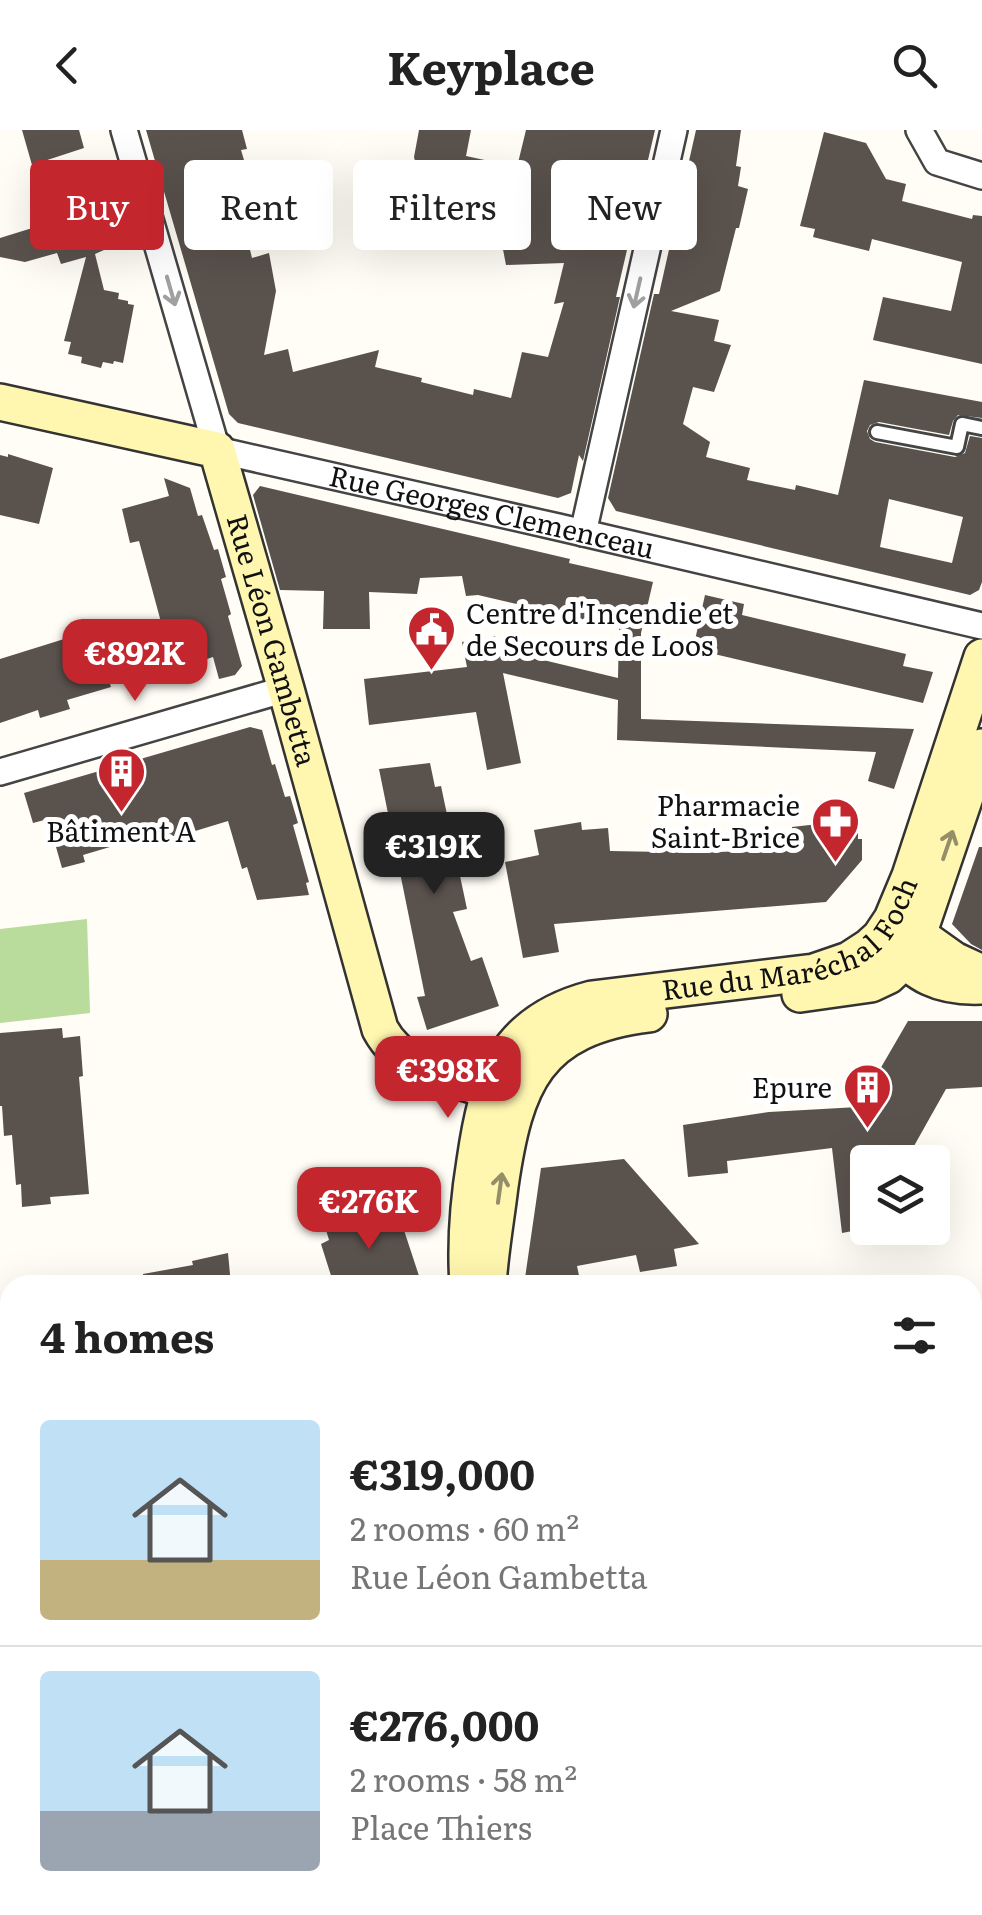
<!DOCTYPE html>
<html lang="en">
<head>
<meta charset="utf-8">
<style>
  body { margin:0; font-family:Literata,serif; background:#f2f2f2; color:#222; height:100vh; display:flex; flex-direction:column; font-size:38px; white-space:nowrap }
  * { box-sizing:border-box; margin:0 }
  p { font-size:32px; color:#767676 }
  .icon { flex:none; width:55px; height:55px; fill:none; stroke:currentColor; stroke-width:2; stroke-linecap:round; stroke-linejoin:round }
  .map { position:relative; flex:1; overflow:hidden }
  .drawer { position:absolute; left:0px; top:1145px; width:982px; height:640px; display:flex; flex-direction:column; background:#fff; border-radius:30px 30px 0 0; box-shadow:0 10px 40px #0002 }
  .drawer>* { flex:none }
  .guide { position:absolute; left:30px; top:30px; width:922px; height:90px; display:flex; gap:20px }
  .controls { position:absolute; left:850px; top:1015px; display:grid; gap:20px }
  .controls a { display:grid; place-items:center; width:100px; height:100px; border-radius:10px; background:#fff; box-shadow:0 10px 40px #0002; font-size:50px }
  .price { position:absolute; translate:-50% -85px; padding:0 22px; border-radius:20px; background:#c4262e; color:#fff; font-size:32px; line-height:65px; filter:drop-shadow(0 2px 5px #0008) }
  .price::after { content:''; position:absolute; left:50%; top:60px; width:30px; height:22px; margin-left:-15px; background:inherit; clip-path:polygon(0 0,100% 0,50% 100%) }
  .price.active { background:#222; color:#fff }
  ul { padding:0; list-style:none }
  li { display:flex; align-items:center; gap:30px; height:250px; padding:0 40px }
  li+li { border-top:2px solid #e0e0e0 }
  li span { display:grid; place-items:center; flex:none; width:280px; height:200px; border-radius:10px; color:#555 }
  li>.icon { margin-inline-start:auto }
  span .icon { width:120px; height:120px; fill:#fffc; stroke-width:1 }
  li b { font-size:42px }
  h2 { display:flex; justify-content:space-between; align-items:center; height:120px; padding:0 40px; font-size:42px }
  .pill { padding:0 35px; border-radius:10px; background:#fff; box-shadow:0 10px 40px #0002; font-size:35px; line-height:90px }
  .pill.active { background:#c4262e; color:#fff }
  header { display:flex; justify-content:space-between; align-items:center; height:130px; padding:0 40px; background:#fff; font-size:45px; font-weight:700 }
  .map>svg:first-child { display:block }
  .forest { fill:#b9dc9c }
  .building { fill:#5a524d; fill-rule:evenodd }
  .lines { fill:none; stroke-linecap:round; stroke-linejoin:round }
  .lane-casing { stroke:#444; stroke-width:18 }
  .street-casing { stroke:#444; stroke-width:30 }
  .secondary-casing { stroke:#333; stroke-width:40 }
  .lane { stroke:#fff; stroke-width:12 }
  .street { stroke:#fff; stroke-width:25 }
  .secondary { stroke:#fff6b0; stroke-width:35 }
  .oneway { stroke:#a0a0a0 }
  .oneway2 { stroke:#948f68 }
  .labels { text-anchor:middle; stroke-width:10; stroke-linejoin:round; paint-order:stroke }
  .street-label { font-size:28px; fill:#111; stroke:#fff }
  .poi-label { font-size:28px; fill:#111; stroke:#fff; text-anchor:end }
</style>
</head>
<body>
<header><svg class="icon" aria-label="back" viewBox="0 0 24 24"><path d="M15 5l-7 7 7 7"/></svg>Keyplace<svg class="icon" aria-label="search" viewBox="0 0 24 24"><circle cx="10" cy="10" r="6"/><path d="M15 15l6 6"/></svg></header>
<div class="map">
<svg width="982" height="1785" viewBox="0 0 982 1785">
  <rect width="100%" height="100%" fill="#fffdf5"/>
  <path class="forest" d="M87,789l3,94 -90,10v-94z"/>
  <path class="building" d="M22,0h57l5,18 -52,17z
    M146,0h96l5,19 -6,1 3,10 -9,2 13,45 -8,2 12,49 17,-5 7,38 -12,64 24,-6 5,23 86,-22 -4,17 47,11 -1,4 52,13 1,-6 37,9 11,-46 26,5 16,-55 -10,2 10,-41 -58,2 -10,-52 -64,16 -18,-72 5,-27h52l-5,26 51,11 9,-37h129l-39,167h4l-37,164 -4,-6 -8,38 -13,5 -320,-75 -9,-9z
    M696,0h45l-5,36 5,1 -3,19 10,3 -9,39h-3l-16,63 -49,20 48,9 -5,21 17,4 -17,47 -21,-5 -10,37 27,18 -4,15 44,11 -3,12 48,10 1,-5 42,10 26,-115 118,22v16l-24,-3 -5,6 -4,14 -70,-13 -9,3 -3,6 3,8 5,3 80,15 10,-4 5,-17 12,2v144l-3,8 -9,5 -354,-84 -8,-13 46,-204h5zM889,369l74,18 -11,46 -72,-16z
    M824,2l42,11 20,36 20,5 -4,17 70,18 1,-4 9,1v148l-109,-24 10,-43 68,14 11,-49 -90,-23 -3,12 -56,-14 2,-8 -15,-3z
    M87,59l1,3 8,-3 17,57 -18,8 9,36 15,3 -1,6 10,2v3l6,1 -11,58 -9,-2 -1,3 -10,-2 -2,6 -20,-5 1,-6 -14,-3 3,-12 -7,-1 22,-84 -25,7 -4,-11 -32,9 -25,-5v-19l42,-13 -3,-10 6,-1 -3,-13z
    M8,324l45,14 -14,56 -39,-9v-60l8,2z
    M164,348l26,10 8,28 4,-1 12,35 4,-1 8,28 -5,2 10,35 -3,2 14,50 -7,9 -16,4 -6,-22 -39,13 -35,-129 -9,2 -8,-34 47,-13z
    M260,356l310,73 -1,4 84,19 -12,51v86l273,10 -20,60 -26,-8 8,-29 -259,-12 1,-40 -115,-27 18,90 -34,7 -11,-58 -107,13 -5,-46 103,-12 -5,-25 33,-6 3,13 120,29 1,-50 -141,-33 -12,1 -4,-20 -42,2 -3,16 -48,-2 1,37h-47l1,-38 -44,-1 -27,-95z
    M705,465l39,9 -2,11 164,39 -3,12 30,6 -10,31 -230,-54z
    M93,500l18,57 -44,13 3,9 -30,9 -2,-8 -38,13v-64z
    M250,597l12,3 10,35 3,-1 10,33 5,-1 8,27 -5,2 16,57 -3,1 3,12 -52,5 -10,-33 -5,2 -14,-48 -59,18 -2,-9 -84,25 2,7 -23,6 -14,-49 -15,4 -9,-30z
    M430,633l5,24 6,-1 26,123 -14,3 18,49 11,-4 17,49 -72,24 -10,-33 8,-1 -46,-227z
    M853,675l1,28 4,-1v7h4v21l-36,42 -272,22 5,28 -36,6 -18,-96 34,-7 -5,-25 47,-8 1,8 26,-2 2,23 54,1 -1,-20 54,1 2,19 73,-3v-22l35,-4 -1,-16z
    M979,717h3v103l-11,-6 -19,-20z
    M908,891h74v66l-36,2 -41,73h-37v66l-26,5 -10,-85 -105,13 1,12 -40,4 -5,-52 86,-13 89,-5z
    M62,898l1,10 17,-2 3,40 -4,1 10,117 -39,3 1,7 -29,3 -1,-23 -5,1 -4,-50 -8,1 -2,-30h-2v-73z
    M624,1029l75,85 -25,5 3,17 -37,6 -4,-17 -59,11 4,19h-57l17,-117z
    M372,1078l4,14 23,-7 23,70h-88l-13,-41 8,-4 -5,-17z
    M228,1123l3,32h-87l-1,-11 50,-9 -1,-4z"/>
  <g class="lines">
    <defs>
      <path id="lane" d="M877,302l80,15 5,-23 20,4"/>
      <g id="street">
        <path id="s1" d="M124,0l93,320 341,77 424,99"/>
        <path d="M919,0l18,32 45,14"/>
        <path d="M583,403l91,-403"/>
        <path d="M0,642l286,-83"/>
        <path d="M972,1355l10,-2"/>
        <path d="M972,1628h10"/>
      </g>
      <g id="secondary">
        <path id="s2" d="M0,272l217,48 69,239 94,340c22,41 68,48 109,61"/>
        <path d="M902,793l52,37 28,13"/>
        <path d="M888,815c30,30 50,43 94,41"/>
        <path d="M800,864l71,-10 17,-8 16,-15 18,-38 60,-176"/>
        <path id="s3" d="M468,1155c-3,-43 0,-81 7,-124 12,-82 29,-139 117,-162l222,-27 35,-12 20,-13 11,-10 12,-18 18,-43 72,-219"/>
        <path d="M488,1155c2,-33 8,-66 12,-99 15,-103 36,-158 149,-172"/>
        <path d="M0,1345l10,-2"/>
        <path d="M567,1785v-10"/>
      </g>
    </defs>
    <use href="#lane" class="lane-casing"/>
    <use href="#street" class="street-casing"/>
    <use href="#secondary" class="secondary-casing"/>
    <use href="#lane" class="lane"/>
    <use href="#street" class="street"/>
    <use href="#secondary" class="secondary"/>
  </g>
  <defs><path id="oneway-shaft" d="M-6 0H5M1.5-3L5.5 0L1.5 3" fill="none" stroke-width="1.6" stroke-linecap="round" stroke-linejoin="round" transform="scale(2.5)"/></defs>
  <g class="oneway">
    <use href="#oneway-shaft" transform="translate(171 161) rotate(74)"/>
    <use href="#oneway-shaft" transform="translate(637 163) rotate(103)"/>
  </g>
  <g class="oneway2">
    <use href="#oneway-shaft" transform="translate(948 715) rotate(-71)"/>
    <use href="#oneway-shaft" transform="translate(500 1058) rotate(-82)"/>
  </g>
  <defs>
    <symbol id="civic-pin" viewBox="-11 -11 22 30"><path d="M0 17L-7.5 6A9.5 9.5 0 1 1 7.5 6Z" fill="#c4262e" stroke="#fff"/><path d="M-.6-6.5H3V-4.5H.6V-3L4-1V1h2V6H-6V1h2V-1L-.6-3ZM-1.2 2.5V6h2.4V2.5Z" fill="#fff"/></symbol>
    <symbol id="building-pin" viewBox="-11 -11 22 30"><path d="M0 17L-7.5 6A9.5 9.5 0 1 1 7.5 6Z" fill="#c4262e" stroke="#fff"/><path d="M-4-6H4V6H1V3H-1V6H-4ZM-2.5-4.3h1.7v1.8h-1.7ZM.8-4.3h1.7v1.8H.8ZM-2.5-1h1.7V.8h-1.7ZM.8-1h1.7V.8H.8Z" fill="#fff"/></symbol>
    <symbol id="pharmacy-pin" viewBox="-11 -11 22 30"><path d="M0 17L-7.5 6A9.5 9.5 0 1 1 7.5 6Z" fill="#c4262e" stroke="#fff"/><path d="M-2-6h4v4h4v4h-4v4h-4v-4h-4v-4h4Z" fill="#fff"/></symbol>
  </defs>
  <g fill-rule="evenodd">
    <use href="#civic-pin" x="404" y="472" width="55" height="75"/>
    <use href="#building-pin" x="94" y="614" width="55" height="75"/>
    <use href="#pharmacy-pin" x="808" y="664" width="55" height="75"/>
    <use href="#building-pin" x="840" y="930" width="55" height="75"/>
  </g>
  <g class="labels">
    <g class="street-label">
      <text dy="10" stroke="none"><textPath href="#s1" startOffset="615">Rue Georges Clemenceau</textPath></text>
      <text dy="10" stroke="none"><textPath href="#s2" startOffset="420">Rue Léon Gambetta</textPath></text>
      <text dy="10" stroke="none"><textPath href="#s3" startOffset="558">Rue du Maréchal Foch</textPath></text>
    </g>
    <g class="poi-label">
      <text x="466" y="494" text-anchor="start">Centre d'Incendie et<tspan x="466" dy="32">de Secours de Loos</tspan></text>
      <text x="800" y="686">Pharmacie<tspan x="800" dy="32">Saint-Brice</tspan></text>
      <text x="121" y="712" text-anchor="middle">Bâtiment A</text>
      <text x="832" y="968">Epure</text>
    </g>
  </g>
</svg>
<div class="controls">
<a><svg class="icon" aria-label="layers" viewBox="0 0 24 24"><path d="M12 4l9 5-9 5-9-5zM3 14l9 5 9-5"/></svg></a>
</div>
<b class="price" style="left:135px;top:574px">€892K</b>
<b class="price active" style="left:434px;top:767px">€319K</b>
<b class="price" style="left:448px;top:991px">€398K</b>
<b class="price" style="left:369px;top:1122px">€276K</b>
<div class="guide">
<a class="pill active">Buy</a>
<a class="pill">Rent</a>
<a class="pill">Filters</a>
<a class="pill">New</a>
</div>
<section class="drawer">
<h2>4 homes<svg class="icon" aria-label="filters" viewBox="0 0 24 24"><path d="M4 7h16M4 17h16"/><circle cx="9" cy="7" r="2"/><circle cx="15" cy="17" r="2"/></svg></h2>
<ul>
<li><span style="background:linear-gradient(#bfe0f5 70%,#c2b280 0)"><svg class="icon" aria-label="home" viewBox="0 0 24 24"><path d="M3 11l9-7 9 7M6 9v11h12V9"/></svg></span><div><b>€319,000</b><p>2 rooms · 60 m²</p><p>Rue Léon Gambetta</p></div></li>
<li><span style="background:linear-gradient(#bfe0f5 70%,#9aa5b1 0)"><svg class="icon" aria-label="home" viewBox="0 0 24 24"><path d="M3 11l9-7 9 7M6 9v11h12V9"/></svg></span><div><b>€276,000</b><p>2 rooms · 58 m²</p><p>Place Thiers</p></div></li>
</ul>
</section>
</div>
</body>
</html>
